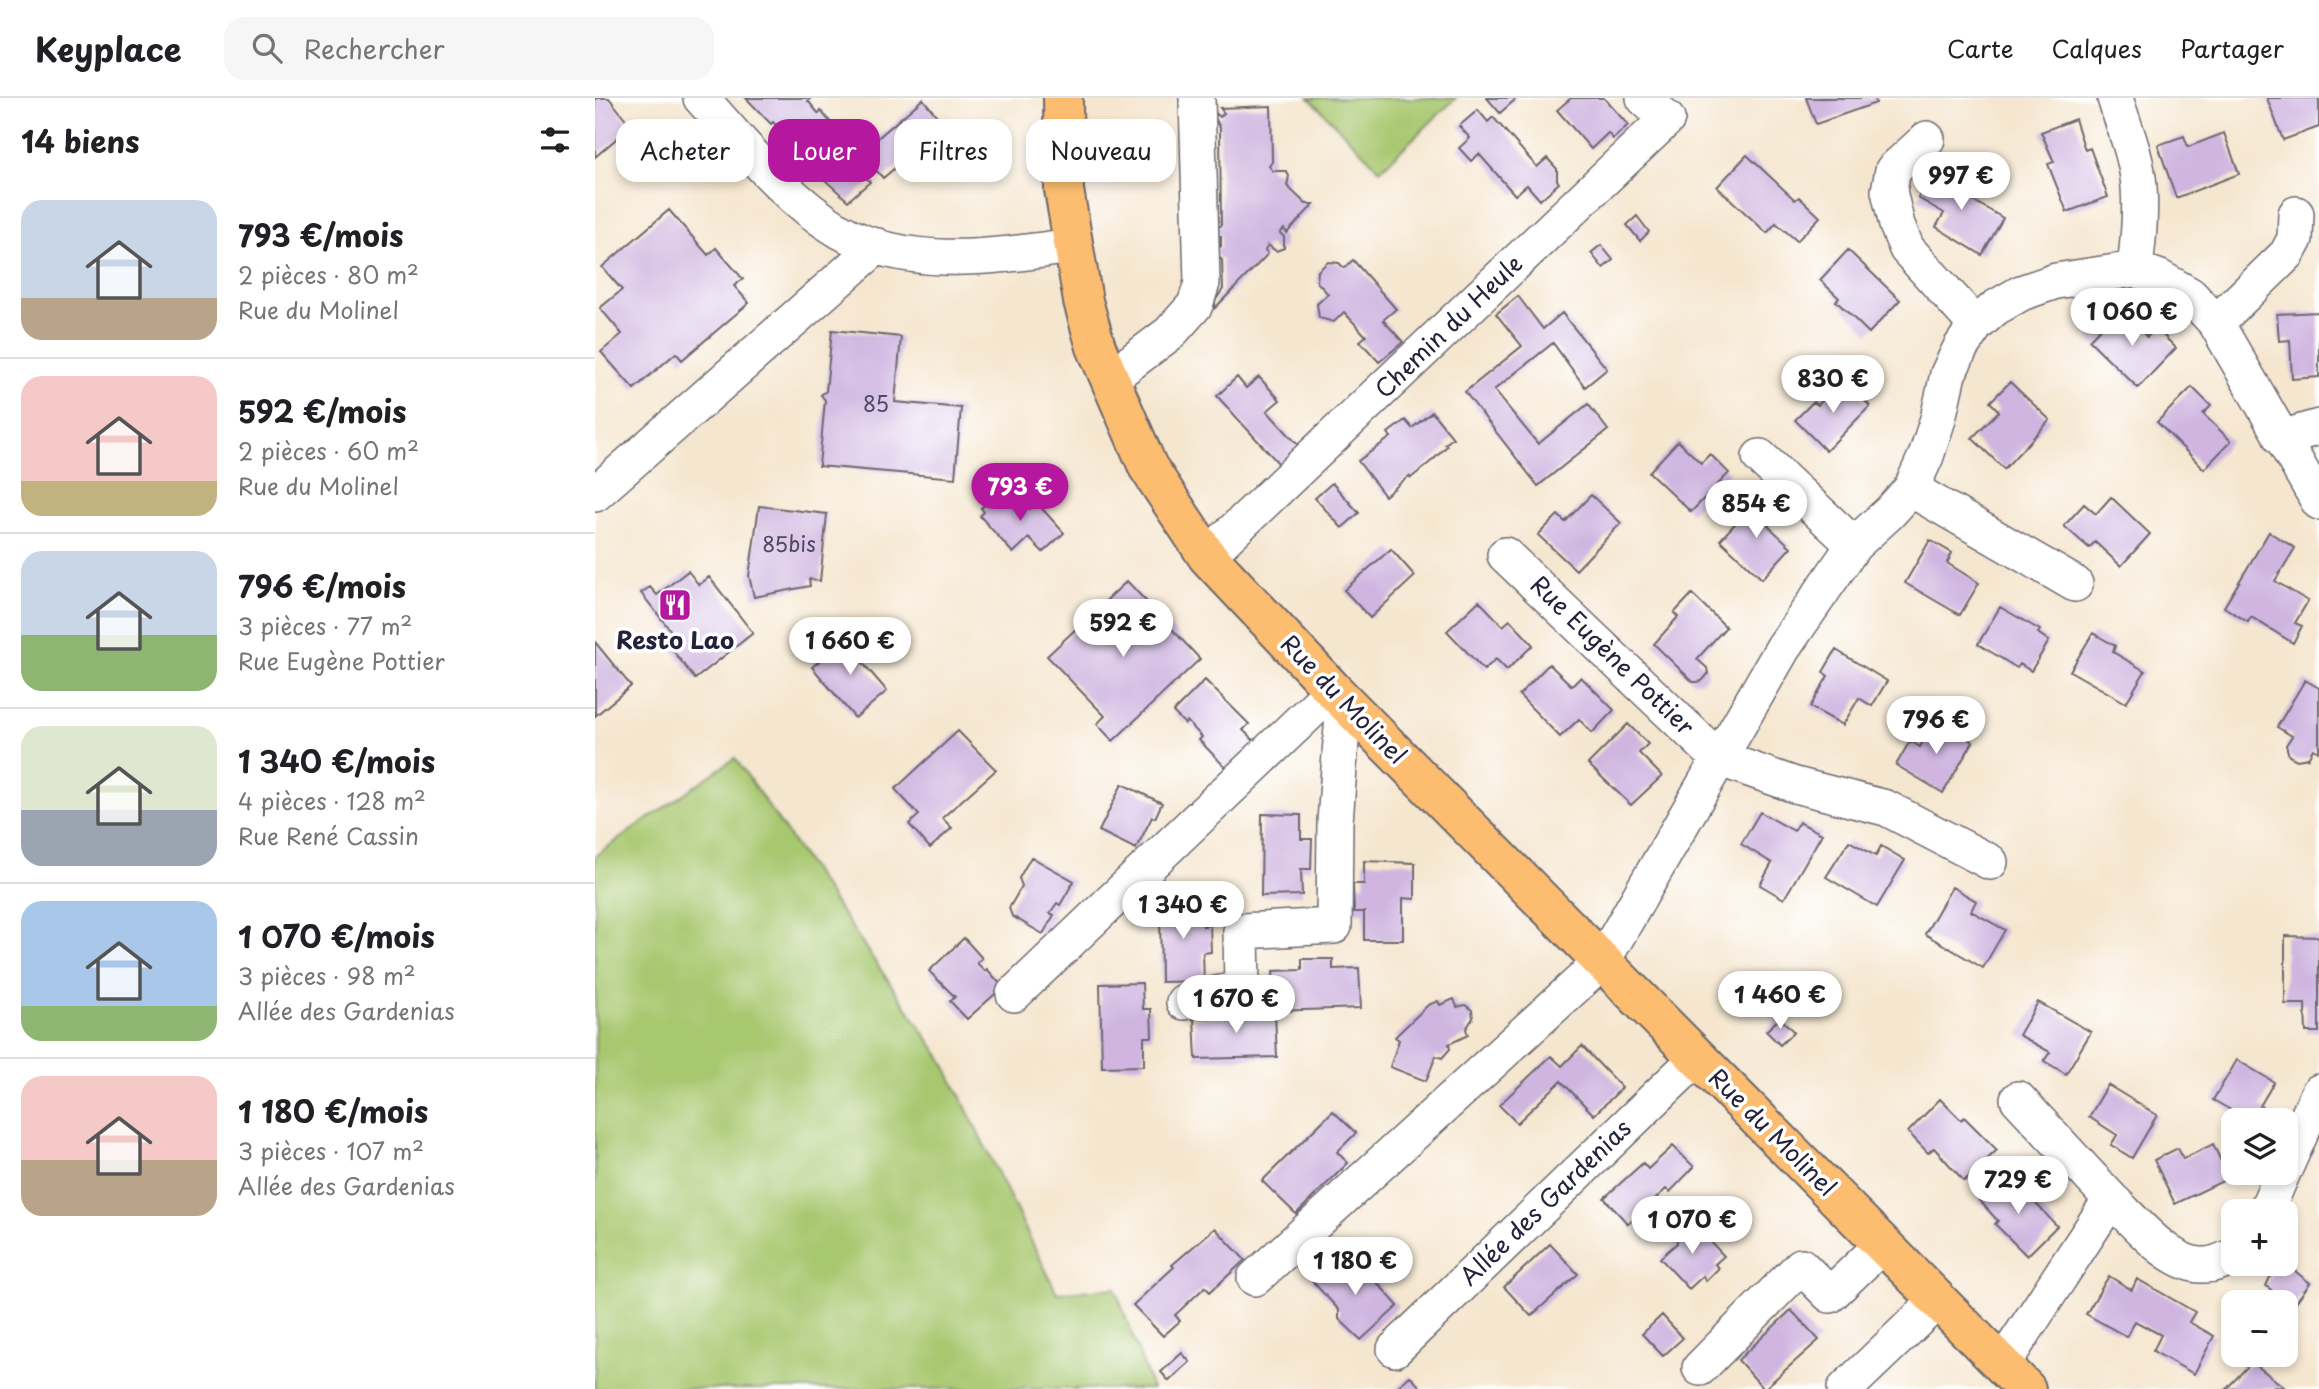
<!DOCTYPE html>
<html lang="fr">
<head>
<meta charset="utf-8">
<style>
  body { margin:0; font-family:"Playpen Sans",sans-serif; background:#f6f6f6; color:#202124; height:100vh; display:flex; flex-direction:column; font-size:26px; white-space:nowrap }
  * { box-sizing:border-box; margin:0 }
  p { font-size:23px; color:#757577 }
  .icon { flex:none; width:38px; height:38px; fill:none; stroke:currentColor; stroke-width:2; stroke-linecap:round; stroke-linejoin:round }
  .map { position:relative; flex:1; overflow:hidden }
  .drawer { display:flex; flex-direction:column; background:#fff; width:595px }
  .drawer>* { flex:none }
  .top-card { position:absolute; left:21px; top:21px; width:665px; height:63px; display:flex; gap:14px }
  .controls { position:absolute; left:1626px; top:1010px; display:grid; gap:14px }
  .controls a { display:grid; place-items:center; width:77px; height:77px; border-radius:14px; background:#fff; box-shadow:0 4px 10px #0003; font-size:35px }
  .price { position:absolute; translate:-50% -60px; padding:0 16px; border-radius:24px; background:#fff; color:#222; font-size:23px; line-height:46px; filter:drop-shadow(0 2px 4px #0008) }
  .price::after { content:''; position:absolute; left:50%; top:42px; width:21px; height:16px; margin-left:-10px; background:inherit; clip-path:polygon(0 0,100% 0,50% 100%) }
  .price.current { background:#b5179e; color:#fff }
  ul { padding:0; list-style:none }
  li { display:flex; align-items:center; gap:21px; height:175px; padding:0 21px }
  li+li { border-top:2px solid #e0e0e0 }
  li span { display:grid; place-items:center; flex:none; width:196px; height:140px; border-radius:21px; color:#555 }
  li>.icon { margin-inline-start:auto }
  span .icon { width:84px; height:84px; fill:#fffc; stroke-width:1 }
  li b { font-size:30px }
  h2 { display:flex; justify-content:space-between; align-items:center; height:84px; padding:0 21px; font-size:30px }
  .pill { padding:0 24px; border-radius:21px; background:#fff; box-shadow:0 4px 10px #0003; font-size:24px; line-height:63px }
  .pill.current { background:#b5179e; color:#fff }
  header { display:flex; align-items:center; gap:42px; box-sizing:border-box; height:98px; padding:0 35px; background:#fff; border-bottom:2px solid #e0e0e0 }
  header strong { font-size:33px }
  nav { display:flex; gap:38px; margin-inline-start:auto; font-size:24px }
  .search { width:490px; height:63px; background:#f6f6f6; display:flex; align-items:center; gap:18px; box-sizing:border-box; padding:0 24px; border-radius:21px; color:#757577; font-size:26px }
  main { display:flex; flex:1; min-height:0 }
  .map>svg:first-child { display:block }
  .green { fill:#a8c86f; stroke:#657555; stroke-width:2 }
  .building { fill:#cfb5e0 }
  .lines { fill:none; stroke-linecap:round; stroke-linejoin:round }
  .minor-casing { stroke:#6c676f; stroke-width:38 }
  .major-casing { stroke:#6c676f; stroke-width:42 }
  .minor { stroke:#fff; stroke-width:35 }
  .major { stroke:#fcbd6f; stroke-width:38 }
  .labels { text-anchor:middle; stroke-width:7; stroke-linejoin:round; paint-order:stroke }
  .number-label { font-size:21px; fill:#4d4764 }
  .street-label { font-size:24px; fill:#22223b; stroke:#fff }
  .poi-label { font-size:24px; font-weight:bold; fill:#22223b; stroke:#fff }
</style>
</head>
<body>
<header>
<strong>Keyplace</strong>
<div class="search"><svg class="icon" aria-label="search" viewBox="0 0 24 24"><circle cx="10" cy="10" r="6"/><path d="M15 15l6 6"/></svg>Rechercher</div>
<nav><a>Carte</a><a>Calques</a><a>Partager</a></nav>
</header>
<main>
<section class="drawer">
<h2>14 biens<svg class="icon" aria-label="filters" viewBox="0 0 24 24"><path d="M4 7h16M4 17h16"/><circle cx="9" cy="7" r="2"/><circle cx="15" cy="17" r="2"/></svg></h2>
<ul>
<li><span style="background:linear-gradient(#c9d6e8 70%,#b9a48a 0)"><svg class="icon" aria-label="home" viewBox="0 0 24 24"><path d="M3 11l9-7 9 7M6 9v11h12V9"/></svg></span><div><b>793 €/mois</b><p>2 pièces · 80 m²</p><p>Rue du Molinel</p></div></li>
<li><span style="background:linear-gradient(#f6c9c9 75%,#c2b280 0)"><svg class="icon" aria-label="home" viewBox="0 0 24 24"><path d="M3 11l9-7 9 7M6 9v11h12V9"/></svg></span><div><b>592 €/mois</b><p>2 pièces · 60 m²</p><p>Rue du Molinel</p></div></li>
<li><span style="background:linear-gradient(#c9d6e8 60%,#8fb573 0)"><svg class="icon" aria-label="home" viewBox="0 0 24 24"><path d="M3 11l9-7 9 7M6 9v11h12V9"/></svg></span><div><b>796 €/mois</b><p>3 pièces · 77 m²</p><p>Rue Eugène Pottier</p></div></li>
<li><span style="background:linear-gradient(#dfe7d0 60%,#9aa5b1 0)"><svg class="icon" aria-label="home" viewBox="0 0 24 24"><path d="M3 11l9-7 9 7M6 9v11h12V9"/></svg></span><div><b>1 340 €/mois</b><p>4 pièces · 128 m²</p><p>Rue René Cassin</p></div></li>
<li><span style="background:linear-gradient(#a9c7e8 75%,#8fb573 0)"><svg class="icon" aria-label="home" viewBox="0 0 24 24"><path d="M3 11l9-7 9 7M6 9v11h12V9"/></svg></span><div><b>1 070 €/mois</b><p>3 pièces · 98 m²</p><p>Allée des Gardenias</p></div></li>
<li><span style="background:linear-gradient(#f6c9c9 60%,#b9a48a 0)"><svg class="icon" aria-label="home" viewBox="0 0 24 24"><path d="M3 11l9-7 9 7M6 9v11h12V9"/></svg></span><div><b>1 180 €/mois</b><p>3 pièces · 107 m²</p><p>Allée des Gardenias</p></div></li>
</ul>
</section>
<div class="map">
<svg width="1724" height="1291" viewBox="0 0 1724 1291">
  <rect width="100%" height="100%" fill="#fff"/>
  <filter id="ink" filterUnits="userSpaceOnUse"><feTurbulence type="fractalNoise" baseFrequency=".0143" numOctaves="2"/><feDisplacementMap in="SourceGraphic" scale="14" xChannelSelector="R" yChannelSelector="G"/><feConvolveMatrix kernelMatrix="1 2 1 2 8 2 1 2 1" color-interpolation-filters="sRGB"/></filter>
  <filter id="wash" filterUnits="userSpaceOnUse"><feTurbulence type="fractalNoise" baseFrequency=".00686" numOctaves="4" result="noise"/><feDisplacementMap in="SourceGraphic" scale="28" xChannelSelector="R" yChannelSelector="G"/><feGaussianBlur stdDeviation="1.57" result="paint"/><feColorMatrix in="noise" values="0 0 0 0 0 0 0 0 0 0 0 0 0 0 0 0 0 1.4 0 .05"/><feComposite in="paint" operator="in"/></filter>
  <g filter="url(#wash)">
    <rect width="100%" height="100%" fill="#f5e6cf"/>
    <path class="green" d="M714,0h147l-76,72z
      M140,660l207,301 115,234 58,-5 37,101h-557v-533z"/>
    <g id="blocks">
      <path class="building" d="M0,0h14l22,28 -36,31z
        M151,0h65l-3,3 11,13 2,-3 26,31 7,-5 11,12 58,-50 22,27 -62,52 -22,-25 -9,8 18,21 -22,19 -34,-31 4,-4 -17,-18 -5,4 -19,-21 3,-2 -7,-7 -2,2z
        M892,0h30l-17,15z
        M976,0h33l24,27 -15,14 -5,-6 -17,16 -34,-39z
        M1211,0h68l2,5 -60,21z
        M1672,0h52v29l-36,13z
        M676,8l1,56 -3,4 4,5h13l3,5 -2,10 19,18h8l-27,29 -3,-4 -4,4 4,4v11l-8,3 -8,-6 -3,5 3,4 -53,54v-7l8,-12 -1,-29 -8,-7 7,-7v-9l-7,-6 7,-6 -1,-97 -10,-20 10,9 4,-4 -4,-5z
        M883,12l10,12 5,-5 44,50 10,-9 10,11v11l2,3 -19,17 -13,-15 -12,10 -36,-41 -8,7 -12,-13 11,-10 -11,-12z
        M1480,21l10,31 5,-2 18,49 -41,15 -19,-48 6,-2 -13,-30z
        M1629,35l15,41 -63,24 -18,-53 26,-9 4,11z
        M1152,57l48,45 4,-3 21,20 -23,24 -21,-18 -9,10 -50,-46z
        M1341,71l40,24 -4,7 31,18 -21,37 -46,-28 8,-14 -26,-15z
        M74,112l39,45 8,-7 27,31 -9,7 15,17 -67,57 -6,-7 -42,36 -33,-37 21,-18 -22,-26 22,-18 -20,-23z
        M1042,118l12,16 -9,9 -13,-16z
        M1006,147l12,15 -10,8 -12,-15z
        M1253,152l52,50 -31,33 -33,-32 3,-3 -19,-18z
        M758,162l43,49 -13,11 20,22 -24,20 -19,-21 6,-5 -22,-24 -10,10 -15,-4 -2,-14 11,-10 -11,-12 1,-11 10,-9 11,1 5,5z
        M923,198l25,33 19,-16 45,56 -22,18 -32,-44 -59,47 44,54 50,-40 20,26 -70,56 -73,-94 57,-46 -26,-32z
        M1524,211l28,28 9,-9 20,20 -38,40 -49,-48z
        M1724,214v65l-27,2 -2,-39 -11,1 -2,-27z
        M237,232l69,7 -6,65 66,6 -6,70 -136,-12 6,-66 -4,-5 5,-4z
        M642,279l9,11 13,-11 21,23 -13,11 32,35 -20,18 -62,-68z
        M1247,281l28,27 -44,45 -31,-31 18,-18 5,3z
        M1415,284l40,38 -46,49 -32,-31 27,-27 -9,-9z
        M1597,289l19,19 -8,8 28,27 -27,28 -47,-47z
        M837,314l21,26 -8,6 2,2 -13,13 -23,19 -2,-2 -24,20 -27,-35 33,-24 -3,-4 17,-13 7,8z
        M1083,343l23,22 9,-9 19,19 -38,39 -42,-40z
        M737,385l27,30 -17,15 -27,-30z
        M409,390l18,20 3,-3 5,4 7,-6 27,30 -21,19 -14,-14 -16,15 -33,-37 4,-4 -3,-4z
        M996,397l30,28 -45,47 -38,-35 20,-20 7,7z
        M1516,399l39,37 -29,32 -26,-24 -6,6 -25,-22 20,-22 12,10z
        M1162,402l18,17 -7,9 23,21 -29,32 -42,-39z
        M164,408l68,8 -7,67 -11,-2 1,7 -56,11 -5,-21z
        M1674,434l26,16 -20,33 33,20 -13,22 7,3 -9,17 -42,-26 -3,5 -24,-15z
        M1335,442l22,13 -5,10 32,20 -19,32 -55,-32z
        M796,451l24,27 -45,42 -26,-28z
        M93,473l11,14 10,-8 44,56 -58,46 -28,-36 8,-7 -34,-43 9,-6 7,8z
        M532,483l73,78 -87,82 -16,-17 8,-8 -58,-60z
        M1097,496l34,33 -29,32 10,9 1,6 -6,7 -5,1h-4l-39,-38 24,-27 -4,-4z
        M884,503l24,25 7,-6 23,25 -26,25 -11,-11 -12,11 -37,-39z
        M1405,509l40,23 -2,3 11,8 -18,30 -11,-7 -3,4 -39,-24z
        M1498,535l22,13 -2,6 32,19 -19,32 -56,-32z
        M255,537l18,21 -6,6 25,29 -32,27 -43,-51z
        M0,544l36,44 -36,30z
        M1241,552l51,31 -15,25 -13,-8 -16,27 -33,-18 18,-31 -5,-4z
        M954,566l23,22 9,-9 33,33 -22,23 -13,-14 -19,18 -41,-42z
        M610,582l44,44 -6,6 14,14 -28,27 -30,-31 3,-3 -15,-16 -2,3 -12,-12z
        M1710,582l14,8v64l-6,-3 -5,9 -11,2 -8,-4 -3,-11 6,-9 -15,-9z
        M1340,621l38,23 -30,51 -47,-28 14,-24 10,6z
        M1033,626l20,20 -9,9 23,23 -31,29 -43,-41z
        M363,633l38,39 -54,48 10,10 -22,20 -21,-24 10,-9 -24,-26z
        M527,686l40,19 -7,15 -3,-1 -16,32 -37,-18z
        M1165,714l34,19 5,-9 23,12 -38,65 -24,-14 12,-22 -31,-19z
        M667,716l39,1v24h11l-1,30h-10l1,26 -41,1z
        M1254,743l27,15 5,-10 24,14 -28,47 -51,-30z
        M436,759l43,24 -14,24 -3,-2 -7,10 4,2 -11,19 -31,-18 -3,-8 13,-22 -3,-8z
        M769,763l51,2v36l-12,-1v42h-39v-28h-10l-1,-28h11z
        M1357,789l24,14 -5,10 34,19 -22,38 -58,-34z
        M606,802l2,26 7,-1 1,27 -8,1 1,28 -43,1 -1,-81z
        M1690,838l34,1v95h-13l-1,-28h-20z
        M369,840l18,20 -5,5 8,8 2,-2 16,18 -36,32 -17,-18 5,-4 -26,-26z
        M707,861h31v10l26,-1 2,40 -86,3 -2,-40 29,-1z
        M547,885l1,26h8l1,28h-8v29l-42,1 -2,-83z
        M859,901l3,8 8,-2 7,5 1,8 -7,11 2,6 -19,9 1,5 -8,9 -6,-2 -10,25 -36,-14 9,-27 -4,-3 33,-32 10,-4 2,4z
        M1443,904l53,30 -25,42 -22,-13 6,-9 -31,-17z
        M657,908l1,8 22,-1 2,44 -81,2 -2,-41 30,-1 -1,-10z
        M1185,920l14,14 -14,13 -14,-14z
        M987,948l40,42 -28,27 -33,-34 -44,42 -18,-18 52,-49 11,10z
        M1642,962l37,22 -14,24 9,6 -4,8h-32v9l-10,-6 8,-13 -18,-10z
        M1513,987l49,30 -25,43 -21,-13 6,-10 -28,-18z
        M1345,1001l21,21 3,-3 33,33 -33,31 -30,-33 -6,5 -20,-21z
        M738,1013l23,22 -19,19 11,11 -52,51 -34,-33z
        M1618,1046l16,34 -54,26 -21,-44 24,-12 5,11z
        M1078,1048l21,21 -24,25 -4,-3 -38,35 -24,-26 39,-35 5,6z
        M1408,1079l19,20 4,-4 31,33 -30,30 -32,-32 3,-3 -19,-21z
        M1091,1127h9l29,31 -9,8 4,4 -13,13 -3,-5 -14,13 -29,-31 17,-15 -1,-10z
        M620,1130l30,32 -35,32 -5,-5 -30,28 5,6 -17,15 -30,-31 41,-38 -2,-2z
        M955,1146l28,30 -47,42 -27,-29z
        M743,1156l24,25 13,1 23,26 -37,34 -22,-21v-9l-27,-29z
        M1681,1166h10l24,19 -17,23 -27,-20z
        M1514,1178l23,14 5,-11 58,33 -6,10 25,14 -20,38 -41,-23 8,-16 -26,-14 -8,16 -41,-23z
        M1196,1212l28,30 -55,49 -26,-29z
        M1067,1217l21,23 -20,18 -21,-22z
        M587,1255l8,9 -21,19 -8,-9z
        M1657,1264l32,25 -58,2z
        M815,1278l12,13h-27z"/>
    </g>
  </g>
  <g filter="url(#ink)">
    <use href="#blocks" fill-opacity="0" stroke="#6c676f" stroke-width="2"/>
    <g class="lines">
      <defs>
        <path id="minor" d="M106,0c42,46 85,101 139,133 70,40 157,25 232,15
          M1520,0c9,29 22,59 24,89 2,28 -1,55 -4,82
          M1332,41l-34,31 -4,21 8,34 10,24 69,76
          M1621,225l71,-69 8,-15 1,-25
          M514,281l61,-46 25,-28 7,-22 -5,-185
          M1686,340l38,-11
          M1165,359l94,88
          M1316,391l164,95
          M0,396l282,-248
          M910,457l213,203 77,27 91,23 104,54
          M612,458l460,-437 -23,-21
          M419,896l319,-304
          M589,904l58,-14 -1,-57 93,-5 1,-104 9,-121
          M1423,1001l93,100
          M1690,1070l34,-76
          M1671,1113l17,-39
          M660,1180l347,-316 181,-314 71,-103 35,-32 22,-24 15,-33 12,-37 10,-45 13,-27 15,-22 19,-17 26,-15 35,-12 79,-12 25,9 30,17 26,28 103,179
          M800,1251l302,-291
          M1407,1267l109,-166c23,21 58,66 91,66 11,1 21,-4 31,-9
          M1105,1270l101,-102 29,29 52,-50
          M1250,1291l92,-88"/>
        <path id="major" d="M468,0l1,92 19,111 13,46 52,120 59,89 126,134 693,699"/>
      </defs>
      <use href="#minor" class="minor-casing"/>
      <use href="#major" class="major-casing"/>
      <use href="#minor" class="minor"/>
      <use href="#major" class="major"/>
    </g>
  </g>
  <defs>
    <symbol id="restaurant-square" viewBox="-11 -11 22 22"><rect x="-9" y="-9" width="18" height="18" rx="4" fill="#b5179e" stroke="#fff"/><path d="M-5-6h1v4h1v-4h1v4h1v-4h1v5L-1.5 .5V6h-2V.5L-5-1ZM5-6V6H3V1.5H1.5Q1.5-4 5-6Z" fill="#fff"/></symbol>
  </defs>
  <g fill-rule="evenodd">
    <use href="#restaurant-square" x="61" y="488" width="38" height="38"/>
  </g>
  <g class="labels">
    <g class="number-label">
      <text x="281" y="314">85</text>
      <text x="194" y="454">85bis</text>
    </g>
    <g class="street-label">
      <text transform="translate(854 229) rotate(-44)" y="8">Chemin du Heule</text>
      <text transform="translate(1017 558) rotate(44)" y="8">Rue Eugène Pottier</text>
      <text transform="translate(748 602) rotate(46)" y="8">Rue du Molinel</text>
      <text transform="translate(1177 1035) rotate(45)" y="8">Rue du Molinel</text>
      <text transform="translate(951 1105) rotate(-44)" y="8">Allée des Gardenias</text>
    </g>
    <g class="poi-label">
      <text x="80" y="551">Resto Lao</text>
    </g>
  </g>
</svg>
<div class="controls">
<a><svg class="icon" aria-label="layers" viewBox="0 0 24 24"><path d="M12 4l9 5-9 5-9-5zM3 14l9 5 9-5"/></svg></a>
<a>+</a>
<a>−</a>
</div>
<b class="price" style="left:1366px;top:114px">997 €</b>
<b class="price" style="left:1537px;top:250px">1 060 €</b>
<b class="price" style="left:1238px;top:317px">830 €</b>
<b class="price current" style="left:425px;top:425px">793 €</b>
<b class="price" style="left:1161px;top:442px">854 €</b>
<b class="price" style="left:528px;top:561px">592 €</b>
<b class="price" style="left:255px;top:579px">1 660 €</b>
<b class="price" style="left:1341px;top:658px">796 €</b>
<b class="price" style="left:588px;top:843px">1 340 €</b>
<b class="price" style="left:1185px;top:933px">1 460 €</b>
<b class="price" style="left:641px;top:937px">1 670 €</b>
<b class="price" style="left:1423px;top:1118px">729 €</b>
<b class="price" style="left:1097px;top:1158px">1 070 €</b>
<b class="price" style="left:760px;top:1199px">1 180 €</b>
<div class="top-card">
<a class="pill">Acheter</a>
<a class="pill current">Louer</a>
<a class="pill">Filtres</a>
<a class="pill">Nouveau</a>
</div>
</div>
</main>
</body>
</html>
